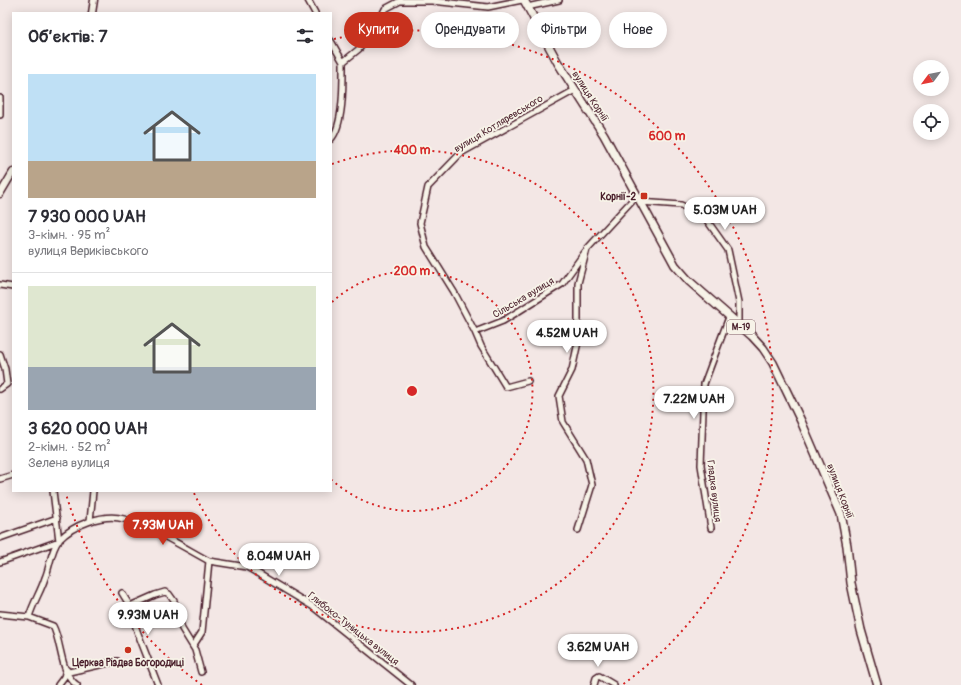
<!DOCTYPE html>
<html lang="uk">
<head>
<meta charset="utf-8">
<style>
  body { margin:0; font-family:Pangolin,sans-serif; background:#f7f7f7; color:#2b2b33; height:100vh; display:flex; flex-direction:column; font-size:15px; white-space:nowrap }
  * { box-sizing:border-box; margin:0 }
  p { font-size:13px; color:#7c7c81 }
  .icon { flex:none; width:22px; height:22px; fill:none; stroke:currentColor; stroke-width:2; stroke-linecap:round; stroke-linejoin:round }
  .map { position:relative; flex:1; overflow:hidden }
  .panel { position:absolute; left:12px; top:12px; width:320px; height:480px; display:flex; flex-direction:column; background:#fff; border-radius:0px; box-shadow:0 2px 10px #0003 }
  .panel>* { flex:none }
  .hud { position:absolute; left:344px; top:12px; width:380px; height:36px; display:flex; gap:8px }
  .needle { width:26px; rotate:238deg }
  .tools { position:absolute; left:913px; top:60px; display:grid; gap:8px }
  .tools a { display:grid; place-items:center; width:36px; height:36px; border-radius:50%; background:#fff; box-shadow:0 2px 10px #0003; font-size:20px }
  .price { position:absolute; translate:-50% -34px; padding:0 9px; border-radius:14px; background:#fff; color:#222; font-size:13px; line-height:26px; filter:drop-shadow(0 1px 2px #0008) }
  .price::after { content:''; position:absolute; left:50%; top:24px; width:12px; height:9px; margin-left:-6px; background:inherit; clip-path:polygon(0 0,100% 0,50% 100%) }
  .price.active { background:#c8321e; color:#fff }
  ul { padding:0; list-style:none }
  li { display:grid; align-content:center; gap:8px; height:212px; padding:0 16px }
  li+li { border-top:1px solid #e1e1e2 }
  li span { display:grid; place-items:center; height:124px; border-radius:0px; color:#555 }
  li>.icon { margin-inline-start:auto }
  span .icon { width:72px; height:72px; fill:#fffc; stroke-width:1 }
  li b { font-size:17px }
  h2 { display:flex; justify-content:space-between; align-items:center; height:48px; padding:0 16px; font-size:17px }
  .pill { padding:0 14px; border-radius:18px; background:#fff; box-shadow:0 2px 10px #0003; font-size:14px; line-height:36px }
  .pill.active { background:#c8321e; color:#fff }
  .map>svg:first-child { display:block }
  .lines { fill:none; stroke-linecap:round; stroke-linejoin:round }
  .minor-casing { stroke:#4a1f2b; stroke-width:8 }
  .major-casing { stroke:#4a1f2b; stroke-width:9 }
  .highway-casing { stroke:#4a1f2b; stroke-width:10 }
  .minor { stroke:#f7f3e8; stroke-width:5 }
  .major { stroke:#f7f3e8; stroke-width:6 }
  .highway { stroke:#f7f3e8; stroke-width:7 }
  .ring { fill:none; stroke:#d62828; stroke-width:2; stroke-dasharray:2 4 }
  .poi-dot { fill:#c8321e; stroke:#f7f3e8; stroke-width:1.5 }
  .labels { text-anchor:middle; stroke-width:3.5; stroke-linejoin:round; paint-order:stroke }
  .shield { fill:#f7f3e8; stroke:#7e5f64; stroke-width:1 }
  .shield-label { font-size:9px; font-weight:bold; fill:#4a1f2b }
  .street-label { font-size:10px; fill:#4a1f2b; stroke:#f7f3e8 }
  .poi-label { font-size:10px; font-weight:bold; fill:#4a1f2b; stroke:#f7f3e8; text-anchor:end }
  .centre { fill:#d62828; stroke:#f7f3e8; stroke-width:2 }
  .ring-label { font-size:12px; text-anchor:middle; font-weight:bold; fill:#d62828; stroke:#f7f3e8; stroke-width:3.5; stroke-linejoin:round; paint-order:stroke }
</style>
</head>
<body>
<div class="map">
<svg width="961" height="685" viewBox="0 0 961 685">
  <rect width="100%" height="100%" fill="#f3e7e5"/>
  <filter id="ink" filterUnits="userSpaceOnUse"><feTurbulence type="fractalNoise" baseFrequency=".025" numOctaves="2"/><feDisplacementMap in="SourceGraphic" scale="8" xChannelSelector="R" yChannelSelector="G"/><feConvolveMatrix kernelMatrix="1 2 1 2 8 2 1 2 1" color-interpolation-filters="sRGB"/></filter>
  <g filter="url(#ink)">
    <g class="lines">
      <defs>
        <path id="minor" d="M308,0l7,13
          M527,7l32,-7
          M331,41l12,21
          M0,98v17
          M331,139c13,-14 12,-58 12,-77l16,-13 15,-18 11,-22 15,-8h32l56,6 34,-7
          M640,202l41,3 25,14 22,31 11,52v23
          M0,285l13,2
          M475,332l-21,-40 -28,-45 -6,-24 8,-36 33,-34 114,-63
          M0,354l5,15 2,15 -7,5
          M528,381l-22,6 -25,-41 -6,-14 28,-11 59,-37 23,-32
          M0,479l13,-4
          M90,521l3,-30
          M711,528l-10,-63 3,-81 25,-67
          M578,530l14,-45 -6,-26 -23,-37 -4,-26 13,-26 6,-28v-59l9,-34 50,-54
          M0,538l57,-20
          M0,562l59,-21 -6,-50
          M122,593l8,13 7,25 21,54
          M130,606l25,-11 10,-3 4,2 5,7 8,28 13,21 6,22
          M0,614l29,3 24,9c9,17 7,48 24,59
          M29,617c4,-14 12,-26 16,-39 5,-11 6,-29 14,-38 14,-15 44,-27 65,-21 28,8 59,28 85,42
          M193,646l9,-14 7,-71 38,6 65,39 99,79
          M58,685l6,-8 2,-8 3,3 48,-11
          M594,685l2,-7 3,-2 15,9"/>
        <path id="major" d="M92,13l2,-13
          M0,194l13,-22"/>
        <path id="highway" d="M524,0l34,63 46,72 71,130 14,16 63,55 11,12 10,15 28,58 40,93 6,32 4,37 10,47 16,55"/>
      </defs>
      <use href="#minor" class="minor-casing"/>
      <use href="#major" class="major-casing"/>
      <use href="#highway" class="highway-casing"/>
      <use href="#minor" class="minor"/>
      <use href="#major" class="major"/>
      <use href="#highway" class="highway"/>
    </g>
  </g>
  <g class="ring">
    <path d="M332 302A120 120 0 1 1 332 480"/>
    <path d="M332 164A241 241 0 1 1 194 493"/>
    <path d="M202 685A361 361 0 0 1 66 494M334 39A361 361 0 0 1 622 685"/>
  </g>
  <g class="poi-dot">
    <rect x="640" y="192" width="8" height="8" rx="2"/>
    <circle cx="128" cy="650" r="4"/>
  </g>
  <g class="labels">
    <rect class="shield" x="727" y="320" width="28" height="14" rx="3"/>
    <g class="shield-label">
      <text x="741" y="330">М-19</text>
    </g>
    <g class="street-label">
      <text transform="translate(591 96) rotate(57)" y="4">вулиця Корнії</text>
      <text transform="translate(498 123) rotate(-31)" y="4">вулиця Котляревського</text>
      <text transform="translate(523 297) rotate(-31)" y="4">Сільська вулиця</text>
      <text transform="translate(715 491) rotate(83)" y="4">Гладка вулиця</text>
      <text transform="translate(841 491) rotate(69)" y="4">вулиця Корнії</text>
      <text transform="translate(354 628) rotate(38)" y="4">Глибоко-Туницька вулиця</text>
    </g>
    <g class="poi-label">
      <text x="636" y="200">Корнії-2</text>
      <text x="128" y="666" text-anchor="middle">Церква Різдва Богородиці</text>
    </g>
  </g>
  <circle cx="412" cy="391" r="6" class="centre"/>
  <g class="ring-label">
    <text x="667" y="140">600 m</text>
    <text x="412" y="154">400 m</text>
    <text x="412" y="275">200 m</text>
  </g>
</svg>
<div class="tools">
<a><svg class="needle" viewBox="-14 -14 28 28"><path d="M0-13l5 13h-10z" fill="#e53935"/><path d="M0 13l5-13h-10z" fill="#7c7c81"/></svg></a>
<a><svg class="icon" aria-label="locate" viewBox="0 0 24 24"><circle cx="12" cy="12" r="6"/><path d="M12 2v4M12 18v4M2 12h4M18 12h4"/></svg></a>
</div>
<b class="price" style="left:725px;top:231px">5.03M UAH</b>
<b class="price" style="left:567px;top:354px">4.52M UAH</b>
<b class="price" style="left:694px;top:420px">7.22M UAH</b>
<b class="price active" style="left:163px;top:546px">7.93M UAH</b>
<b class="price" style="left:279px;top:577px">8.04M UAH</b>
<b class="price" style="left:148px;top:636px">9.93M UAH</b>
<b class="price" style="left:598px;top:668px">3.62M UAH</b>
<div class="hud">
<a class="pill active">Купити</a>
<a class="pill">Орендувати</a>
<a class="pill">Фільтри</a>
<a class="pill">Нове</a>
</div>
<section class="panel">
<h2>Об’єктів: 7<svg class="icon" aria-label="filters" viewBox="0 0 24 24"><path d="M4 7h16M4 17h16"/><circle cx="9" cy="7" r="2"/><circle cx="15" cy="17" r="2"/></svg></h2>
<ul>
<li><span style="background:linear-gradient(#bfe0f5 70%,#b9a48a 0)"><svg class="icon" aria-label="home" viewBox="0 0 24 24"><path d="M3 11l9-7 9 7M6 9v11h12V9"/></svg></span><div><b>7 930 000 UAH</b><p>3-кімн. · 95 m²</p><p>вулиця Вериківського</p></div></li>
<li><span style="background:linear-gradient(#dfe7d0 65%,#9aa5b1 0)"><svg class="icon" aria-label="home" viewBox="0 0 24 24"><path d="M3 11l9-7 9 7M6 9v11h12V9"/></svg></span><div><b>3 620 000 UAH</b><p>2-кімн. · 52 m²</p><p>Зелена вулиця</p></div></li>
</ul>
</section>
</div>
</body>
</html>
